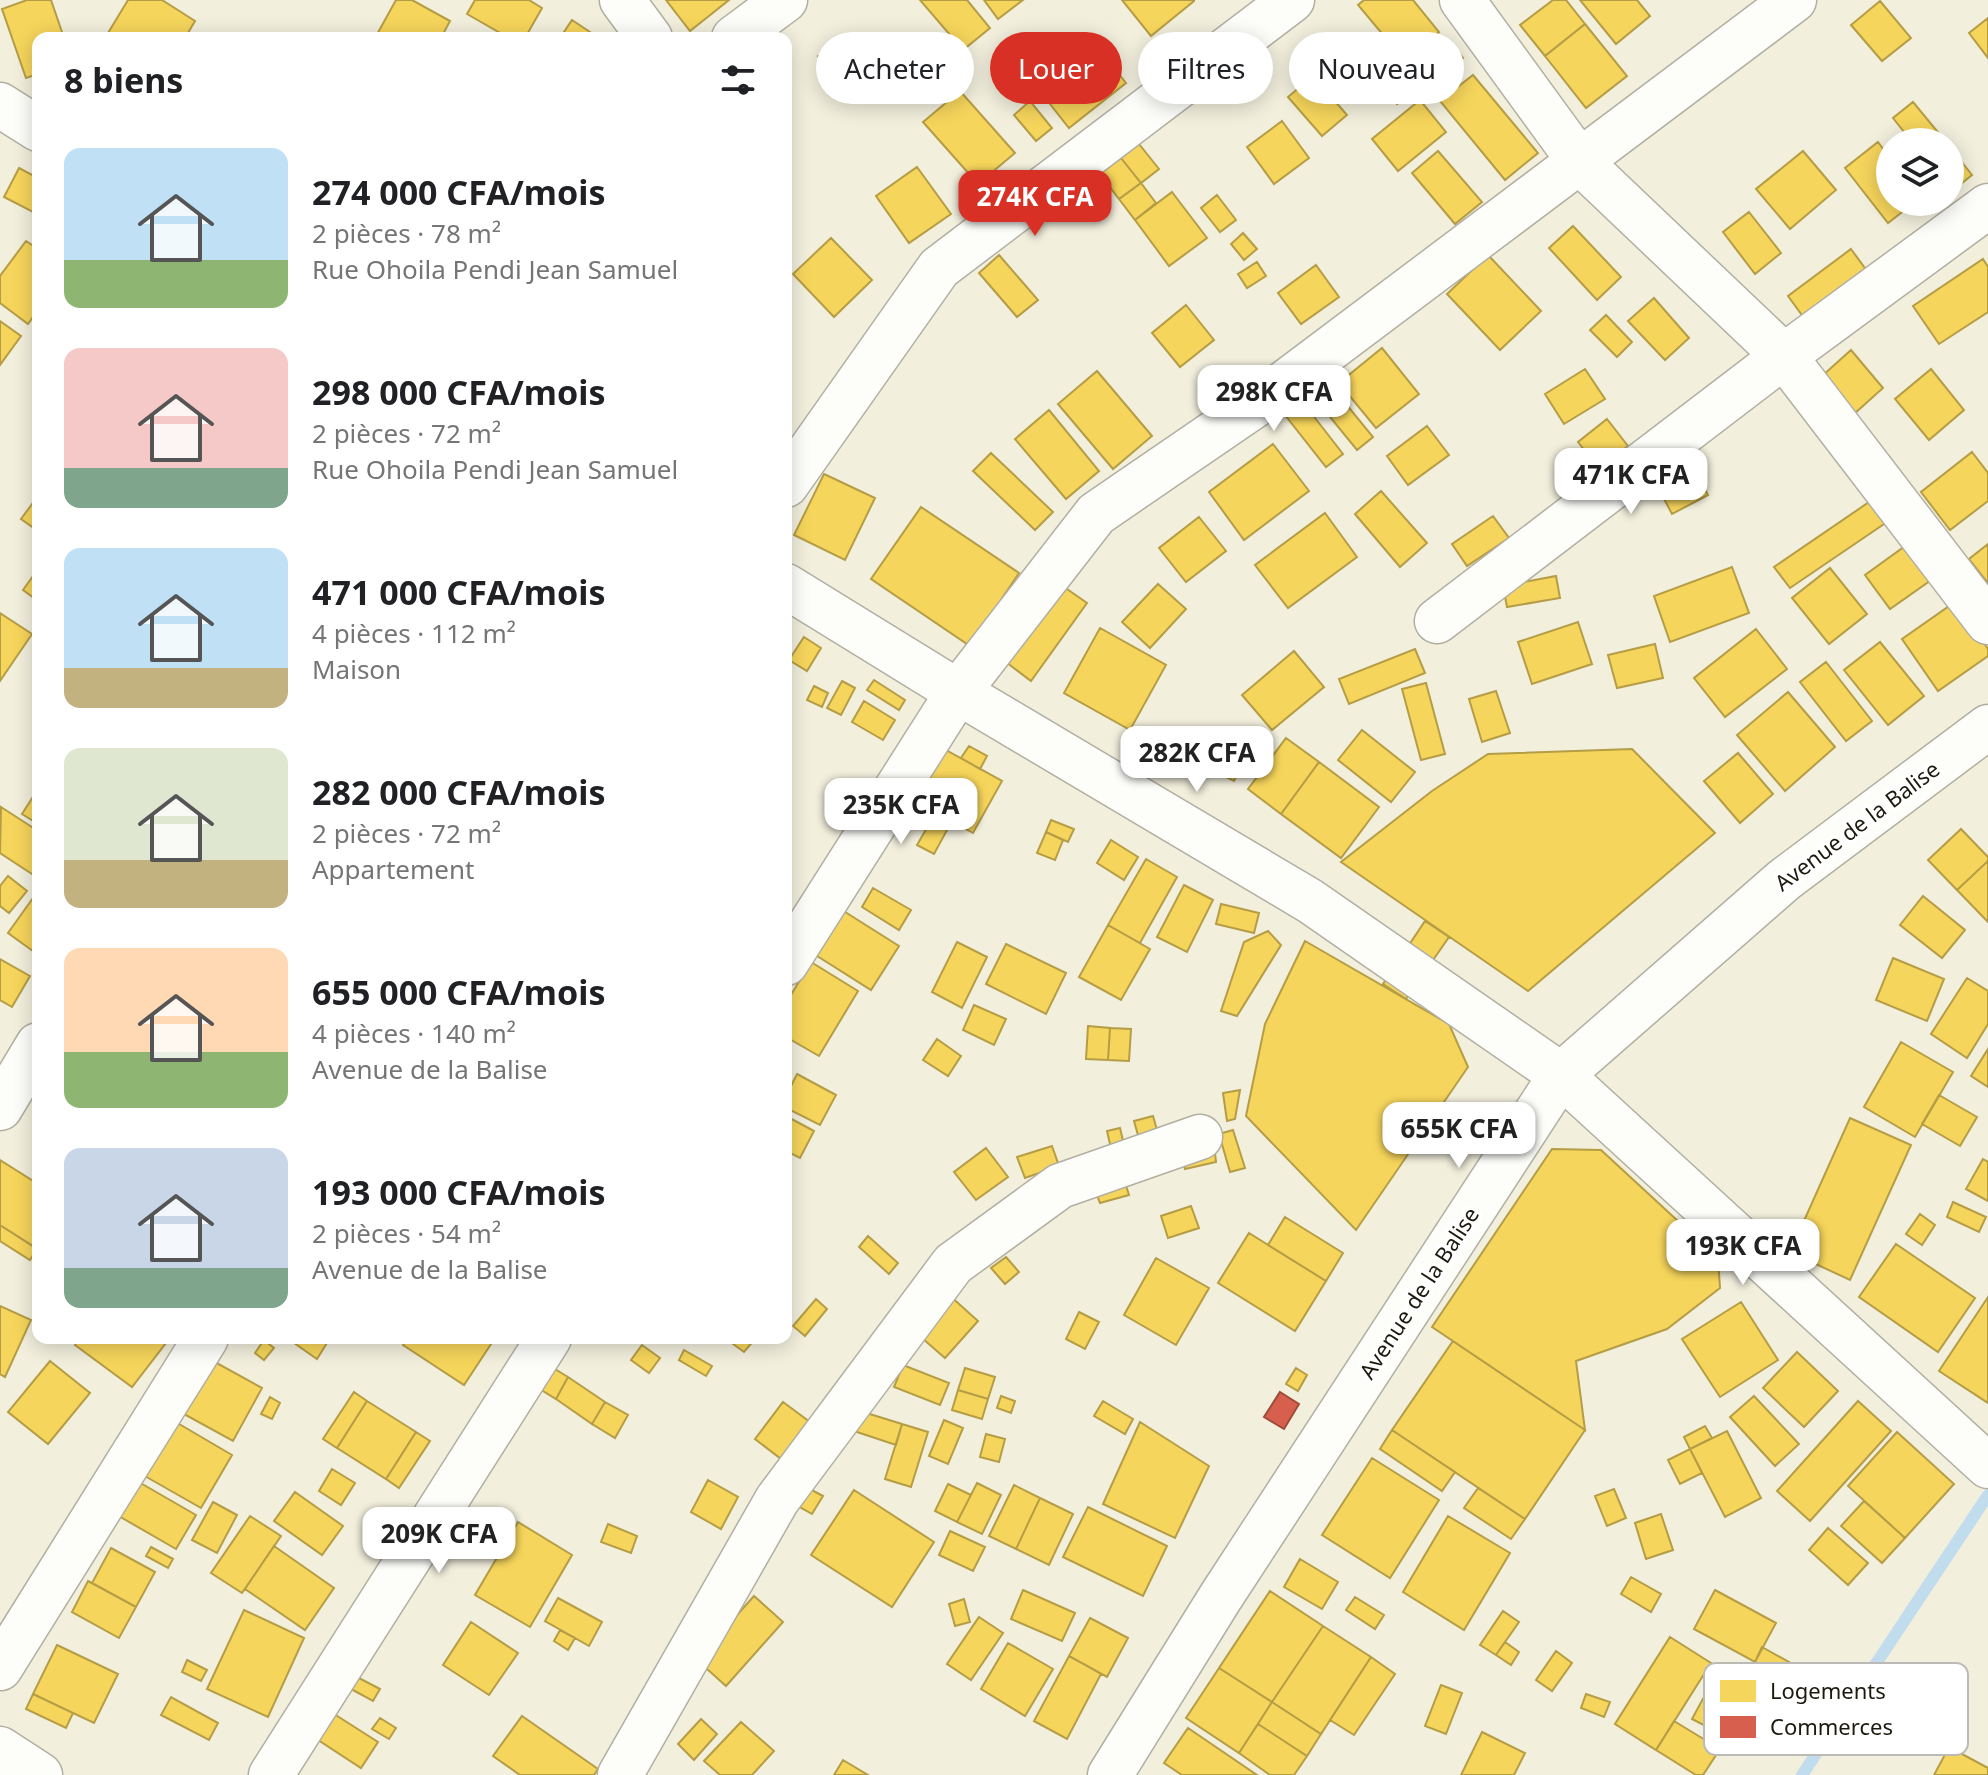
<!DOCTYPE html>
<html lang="fr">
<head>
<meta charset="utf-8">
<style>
  body { margin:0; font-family:"Noto Sans",sans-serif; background:#f2f2f2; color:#202124; height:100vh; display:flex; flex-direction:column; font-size:30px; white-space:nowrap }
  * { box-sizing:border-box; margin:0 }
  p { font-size:26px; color:#757577 }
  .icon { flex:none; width:44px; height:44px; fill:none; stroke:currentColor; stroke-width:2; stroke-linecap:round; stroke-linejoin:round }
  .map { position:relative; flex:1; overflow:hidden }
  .side { position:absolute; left:32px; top:32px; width:760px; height:1312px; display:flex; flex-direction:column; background:#fff; border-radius:16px; box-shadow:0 4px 20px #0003 }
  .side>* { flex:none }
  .top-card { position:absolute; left:816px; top:32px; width:760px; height:72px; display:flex; gap:16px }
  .fabs { position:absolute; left:1876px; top:128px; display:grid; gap:16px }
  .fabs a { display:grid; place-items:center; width:88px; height:88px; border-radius:50%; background:#fff; box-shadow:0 4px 20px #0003; font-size:40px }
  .price { position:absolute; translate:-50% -68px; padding:0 18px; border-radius:16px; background:#fff; color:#222; font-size:26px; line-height:52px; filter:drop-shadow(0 2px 4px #0008) }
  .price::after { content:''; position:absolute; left:50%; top:48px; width:24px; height:18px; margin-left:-12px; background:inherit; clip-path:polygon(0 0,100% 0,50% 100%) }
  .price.on { background:#d93025; color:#fff }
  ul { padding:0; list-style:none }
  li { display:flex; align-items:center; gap:24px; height:200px; padding:0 32px }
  li span { display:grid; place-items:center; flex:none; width:224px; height:160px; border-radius:16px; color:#555 }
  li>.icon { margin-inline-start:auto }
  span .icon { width:96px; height:96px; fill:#fffc; stroke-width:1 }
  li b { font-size:34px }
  h2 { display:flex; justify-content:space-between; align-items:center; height:96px; padding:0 32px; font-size:34px }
  .chip { padding:0 28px; border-radius:36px; background:#fff; box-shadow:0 4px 20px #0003; font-size:28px; line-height:72px }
  .chip.on { background:#d93025; color:#fff }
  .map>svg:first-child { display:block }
  .homes { fill:#f6d55c; stroke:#b59d45; stroke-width:2 }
  .shops { fill:#d6604d; stroke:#9e4b3a; stroke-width:2 }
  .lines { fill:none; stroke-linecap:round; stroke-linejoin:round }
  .stream { stroke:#c1dcec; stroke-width:12 }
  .minor-casing { stroke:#b2afa2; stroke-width:47 }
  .tertiary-casing { stroke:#b2afa2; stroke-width:47 }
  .minor { stroke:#fdfdfa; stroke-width:44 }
  .tertiary { stroke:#fdfdfa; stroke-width:44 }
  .labels { text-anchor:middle; stroke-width:8; stroke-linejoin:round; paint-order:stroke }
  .street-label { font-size:22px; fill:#1c1a0e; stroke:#fff }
  .key { fill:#fff; stroke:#bbbab7; stroke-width:2 }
  .key-label { font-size:22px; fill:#1c1a0e }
</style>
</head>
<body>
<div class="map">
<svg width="1988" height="1775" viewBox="0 0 1988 1775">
  <rect width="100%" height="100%" fill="#f2efdd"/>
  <path class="homes" d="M27,0h24l13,38h-26v36l-12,4 -24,-69z
    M128,0h34l33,21 -10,17h-80z
    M396,0h16l38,21 -9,17h-66z
    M475,0h54l13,8 -17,30h-16l-42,-24z
    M666,0h63l-39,31z
    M920,0h47l23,28 -27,22z
    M984,0h39l-25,19z
    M1122,0h72v1l-43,35z
    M1364,0h49l26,32 -34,29 -47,-56z
    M1553,0h13l19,24 -40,32 -25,-31z
    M1580,0h57l13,16 -34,28z
    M1880,1l31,37 -29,23 -31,-36z
    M1988,18v40l-19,-25z
    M572,20l24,16 -1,2h-35z
    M1585,24l42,52 -41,32 -41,-52z
    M1092,40l34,43 -57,45 -34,-43z
    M844,41l19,33 -25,15 -20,-33z
    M1452,43l11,15 -66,46 -10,-14z
    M1355,44l25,27 -25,22 -25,-28z
    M1473,75l65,78 -33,27 -65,-79z
    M1313,76l34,39 -25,21 -34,-39z
    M960,91l55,62 -37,31 -55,-62z
    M1420,100l26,32 -48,39 -26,-32z
    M1030,101l22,27 -16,13 -22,-26z
    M1913,102l33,40h-34l-19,-24z
    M1282,121l27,37 -35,26 -27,-37z
    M1878,142l12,16v44h25l-27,21 -43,-55z
    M1139,144l20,25 -18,14 -20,-25z
    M1950,147l22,28 -20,16 -2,-3z
    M1438,151l44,51 -27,22 -43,-51z
    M1803,151l33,39 -46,39 -34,-40z
    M1121,158l20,25 -22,16 -19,-25z
    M917,167l34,47 -42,29 -33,-47z
    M19,168l19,10v30l-3,5 -31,-16z
    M1141,183l15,20 -21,17 -16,-21z
    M1172,192l35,46 -38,28 -34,-46z
    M1217,195l19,25 -16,12 -19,-24z
    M1749,212l32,41 -26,21 -32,-42z
    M1573,226l48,51 -24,23 -48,-52z
    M1243,233l14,16 -13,11 -13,-16z
    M831,238l41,42 -38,37 -41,-43z
    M26,241l12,8v61l-10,14 -28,-21v-27z
    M1851,249l19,26 -63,47 -19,-26z
    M999,255l39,45 -21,17 -38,-44z
    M1488,255l53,56 -41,39 -53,-56z
    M1983,259l5,8v45l-49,32 -26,-38z
    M1257,262l9,14 -19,12 -9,-14z
    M1316,265l23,32 -38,27 -23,-31z
    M1654,298l35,40 -24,22 -37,-39z
    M1186,305l28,35 -34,27 -28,-34z
    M1606,315l26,27 -15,15 -27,-27z
    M0,321l21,15 -21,29z
    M1382,348l37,46 -43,34 -37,-45z
    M1851,350l32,38 -29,26 -32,-38z
    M1585,369l20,30 -41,25 -19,-30z
    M1931,369l33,41 -35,30 -34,-41z
    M1097,371l55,65 -39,33 -55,-65z
    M1316,382l14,17 -19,15 -13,-18z
    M1298,396l45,58 -17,13 -45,-57z
    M1346,404l27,33 -16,13 -27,-33z
    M1049,410l50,61 -33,28 -51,-60z
    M1607,419l21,27 -29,23 -21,-27z
    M1427,426l22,29 -41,30 -21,-29z
    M1273,444l36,47 -65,49 -35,-48z
    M1972,452l16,21v28l-38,29 -29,-38z
    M991,453l62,59 -18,18 -62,-59z
    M824,474l51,24 -30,62 -51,-25z
    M1699,479l9,16 -36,19 -9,-17z
    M1381,491l46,52 -27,24 -45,-53z
    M38,496v35l-17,-12z
    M1872,500l15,22 -97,66 -16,-21z
    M921,507l98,66 -49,73 -99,-67z
    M1325,513l32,44 -69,51 -33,-43z
    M1493,516l16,22 -42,28 -15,-22z
    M1199,517l27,34 -40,31 -27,-34z
    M1908,544l26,34 -44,31 -25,-34z
    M1988,544v39l-19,-24z
    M1732,567l17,46 -79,29 -16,-46z
    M1830,568l37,46 -38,30 -37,-46z
    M38,569v32l-15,-11z
    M1556,576l4,22 -53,9 -4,-21z
    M1057,582l30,21 -56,78 -29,-22z
    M1158,584l28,25 -36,39 -28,-26z
    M1955,602l33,47v7l-50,35 -36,-52z
    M0,613l32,21 -32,47z
    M1578,622l14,42 -60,20 -14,-42z
    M1100,628l66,37 -36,65 -66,-37z
    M1756,629l31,40 -62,48 -31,-39z
    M804,637l17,11 -14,23 -18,-11z
    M1880,642l44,54 -36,29 -44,-55z
    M1655,644l8,34 -46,10 -9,-33z
    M1415,649l10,24 -76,31 -10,-25z
    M1294,651l30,36 -52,43 -30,-35z
    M1826,662l46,59 -26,20 -46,-59z
    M874,680l31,20 -6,10 -32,-20z
    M842,681l13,7 -14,27 -14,-7z
    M1426,683l19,71 -24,6 -19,-71z
    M814,686l14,7 -6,14 -15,-7z
    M1496,691l14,42 -28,9 -13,-43z
    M1788,692l47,55 -50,44 -48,-56z
    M864,701l31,19 -12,20 -31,-18z
    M1362,730l53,42 -24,30 -53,-42z
    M1286,738l33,24 -38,52 -33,-25z
    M1208,741l37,19 -11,21 -37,-19z
    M937,745l65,36 -29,52 -65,-36z
    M969,746l18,10 -7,13 -19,-11z
    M1632,749l83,84 -187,158 -187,-129 91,-71 56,-37z
    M1738,753l35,41 -33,29 -36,-42z
    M1319,762l60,45 -38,51 -60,-44z
    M38,789v35l-16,-10z
    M1,807l37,24v47l-38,-25z
    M936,812l16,9 -18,33 -17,-9z
    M1051,820l23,9 -6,13 -22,-10z
    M1961,829l27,28v4l-31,29 -29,-30z
    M1046,832l17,8 -8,20 -18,-7z
    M1111,840l27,17 -14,23 -27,-17z
    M1146,859l31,18 -37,66 -32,-18z
    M1988,861v61l-31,-32z
    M8,876l19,15 -18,22 -9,-7v-20z
    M1184,885l29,15 -26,52 -30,-15z
    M873,888l38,22 -12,20 -37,-23z
    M38,891v62l-1,1 -29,-21z
    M1923,896l42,34 -23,28 -42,-33z
    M1221,904l38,9 -5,20 -38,-9z
    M842,910l57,36 -28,44 -57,-36z
    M1425,921l24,16 -43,62 -23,-15z
    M1108,925l42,24 -29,51 -42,-23z
    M1268,931l13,14 -44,71 -16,-5 23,-69z
    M1305,941l144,83 19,43 -112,163 -110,-114 19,-92z
    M957,942l30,15 -25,51 -30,-16z
    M1006,944l60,29 -20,41 -60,-30z
    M1893,958l51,21 -17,42 -51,-21z
    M0,959l30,17 -18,31 -12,-7z
    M811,962l47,29 -39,65 -33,-19v-34z
    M1967,978l21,13v33l-21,34 -36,-24z
    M974,1005l32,14 -12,26 -31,-15z
    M1088,1026l22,2 -2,32 -22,-1z
    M1110,1028l21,1 -2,32 -21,-1z
    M937,1039l24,17 -13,20 -25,-16z
    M1901,1042l52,30 -38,65 -51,-30z
    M1988,1049v38l-17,-11z
    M797,1074l39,21 -16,30 -34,-17v-12z
    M1240,1090l-5,29 -8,2 -4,-28z
    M1939,1095l38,22 -17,29 -38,-22z
    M786,1116l28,15 -14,27 -14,-7z
    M1153,1116l7,24 -19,6 -7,-25z
    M1850,1118l61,27 -61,135 -60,-28z
    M1120,1128l5,21 -13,4 -5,-22z
    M1233,1130l12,38 -15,4 -11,-38z
    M1052,1146l7,20 -34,12 -8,-21z
    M986,1148l22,29 -32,23 -22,-28z
    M1552,1149l49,1 117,108 2,30 -53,41 -91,32 9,69 -153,-103z
    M1215,1153l1,9 -31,7 -2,-9z
    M1983,1159l5,3v39l-22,-12z
    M0,1160l38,24v65l-38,-24z
    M1124,1179l5,16 -29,8 -6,-16z
    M1953,1202l33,15 -7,15 -32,-15z
    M1191,1206l8,22 -31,10 -7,-22z
    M1920,1214l15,11 -13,20 -16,-11z
    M1285,1217l58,36 -17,28 -58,-36z
    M0,1225l37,24 -7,11 -30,-19z
    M1249,1233l77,48 -31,50 -77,-48z
    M868,1236l30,27 -9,11 -30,-27z
    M1896,1244l79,54 -37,54 -79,-55z
    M1006,1257l13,15 -14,12 -14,-16z
    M1156,1258l53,30 -33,57 -52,-30z
    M948,1294l30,27 -33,37 -30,-26z
    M1988,1297v106l-49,-32z
    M816,1299l11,10 -22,27 -12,-10z
    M1741,1302l37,58 -58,37 -38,-58z
    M0,1306l31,14 -26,57 -5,-3z
    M1079,1312l20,10 -14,27 -19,-10z
    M80,1338h87l2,1 -37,48 -57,-42z
    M287,1338h43l-13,21z
    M408,1338h87l-31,47 -61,-40z
    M725,1338h31l-12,14z
    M264,1340l10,8 -10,12 -9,-7z
    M1453,1341l132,89 -60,89 -133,-89z
    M642,1345l18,13 -11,15 -18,-13z
    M684,1350l28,16 -6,10 -27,-16z
    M1797,1352l41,39 -34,36 -41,-39z
    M50,1361l40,32 -42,51 -40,-32z
    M213,1361l49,27 -29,53 -49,-27z
    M903,1365l46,18 -9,22 -46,-18z
    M550,1366l18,11 -12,22 -18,-11z
    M965,1368l30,9 -7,22 -30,-9z
    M1296,1368l11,7 -9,16 -12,-7z
    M568,1377l37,25 -13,22 -36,-25z
    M958,1390l30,9 -6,20 -30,-9z
    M354,1392l13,9 -30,47 -14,-9z
    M1001,1396l14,5 -4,12 -14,-5z
    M1754,1396l45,48 -24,22 -45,-49z
    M270,1397l10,6 -8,16 -11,-5z
    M367,1401l49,31 -30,47 -49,-31z
    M1103,1401l30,18 -8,15 -31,-18z
    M1858,1401l33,30 -81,90 -33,-30z
    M605,1402l23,13 -13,23 -23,-14z
    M783,1402l31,23 -29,37 -30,-23z
    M860,1411l42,13 -6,21 -42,-14z
    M944,1420l19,8 -15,36 -19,-8z
    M174,1421l58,34 -31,53 -58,-33z
    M1140,1422l69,44 -34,72 -72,-34z
    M902,1424l26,8 -17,55 -26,-8z
    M1705,1426l7,12 -22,11 -6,-12z
    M1392,1430l63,42 -13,19 -62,-42z
    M1727,1431l34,67 -36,19 -35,-68z
    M416,1432l14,9 -31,47 -13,-9z
    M1897,1432l57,52 -49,54 -57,-52z
    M986,1434l19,5 -6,23 -19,-5z
    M1690,1449l12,24 -22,11 -12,-24z
    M1372,1458l67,42 -49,78 -68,-43z
    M332,1469l23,14 -14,22 -22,-14z
    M708,1480l30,17 -17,32 -30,-17z
    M137,1481l59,34 -20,34 -59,-34z
    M977,1483l24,12 -19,39 -25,-12z
    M948,1484l23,11 -14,27 -22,-11z
    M1014,1485l26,13 -24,51 -27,-13z
    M808,1488l15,8 -11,18 -14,-8z
    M1478,1488l47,31 -14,20 -47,-31z
    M1614,1489l12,29 -19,8 -12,-30z
    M854,1490l80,52 -42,65 -81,-52z
    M295,1492l48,34 -21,29 -48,-34z
    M1040,1498l33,16 -24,51 -33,-16z
    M1864,1501l41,37 -23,25 -41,-37z
    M213,1502l24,13 -20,38 -25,-13z
    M1088,1507l79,39 -24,50 -80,-39z
    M491,1511l19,11 -13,25 -20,-10z
    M1661,1514l12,36 -27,9 -11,-36z
    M250,1516l31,20 -39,57 -31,-20z
    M1448,1516l62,37 -46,77 -61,-38z
    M518,1522l54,33 -42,72 -55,-32z
    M608,1524l29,12 -6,17 -30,-11z
    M1828,1528l40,35 -20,22 -39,-35z
    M950,1531l35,16 -12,24 -34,-16z
    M274,1546l60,42 -29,42 -60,-41z
    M151,1547l22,12 -5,9 -22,-12z
    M111,1548l44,24 -19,35 -44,-24z
    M1300,1559l38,23 -16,27 -38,-22z
    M1631,1577l30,17 -10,18 -30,-18z
    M88,1581l48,26 -17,31 -47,-26z
    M1023,1590l52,23 -13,28 -51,-22z
    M1715,1590l61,33 -21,39 -61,-33z
    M1270,1591l53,35 -51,76 -53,-34z
    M754,1596l29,26 -57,64 -29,-26z
    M1355,1597l29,18 -9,14 -29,-19z
    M558,1598l44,24 -13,24 -44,-25z
    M964,1599l6,23 -15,4 -6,-22z
    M244,1610l60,28 -36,79 -61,-28z
    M1503,1611l16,11 -23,33 -16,-10z
    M979,1617l24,16 -32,47 -24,-16z
    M1090,1618l38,20 -21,39 -38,-21z
    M471,1622l47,31 -29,42 -46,-30z
    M1323,1626l48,31 -50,77 -49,-32z
    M560,1630l15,8 -7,12 -14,-9z
    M1670,1637l41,26 -55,87 -41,-26z
    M1505,1642l14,10 -8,13 -15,-10z
    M1008,1643l45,26 -28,47 -44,-27z
    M57,1645l61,29 -24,49 -61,-29z
    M1762,1647l43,24 -7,14 -43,-23z
    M1556,1651l16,12 -20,28 -16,-11z
    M1069,1656l32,18 -34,65 -33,-18z
    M1371,1657l24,17 -41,61 -24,-15z
    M187,1660l20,10 -6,11 -19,-9z
    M1219,1668l53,34 -33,51 -53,-35z
    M1719,1669l29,16 -25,50 -31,-16z
    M357,1677l23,12 -7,12 -22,-12z
    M1441,1685l21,8 -16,41 -21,-8z
    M33,1694l40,19 -7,15 -40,-19z
    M1586,1694l24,8 -6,15 -23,-9z
    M171,1697l47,26 -9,17 -48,-25z
    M1272,1702l49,32 -14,22 -49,-32z
    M331,1712l47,30 -17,26 -46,-30z
    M522,1716l76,53 -4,6h-74l-27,-19z
    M380,1718l16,10 -7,11 -17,-10z
    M701,1719l16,15 -23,26 -16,-16z
    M1674,1721l46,28 -17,26h-7l-40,-25z
    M741,1722l33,29 -22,24h-32l-16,-14z
    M1258,1724l49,32 -13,19h-24l-31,-22z
    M1188,1728l69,47h-75l-18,-12z
    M1482,1732l43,21 -11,22h-53z
    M1949,1747l39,21v7h-54z
    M843,1760l25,15h-34z"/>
  <path class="shops" d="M1280,1392l19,12 -15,25 -20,-12z"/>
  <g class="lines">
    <path class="stream" d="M1802,1775l186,-280"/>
    <defs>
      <path id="minor" d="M622,0l28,38
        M1462,0l118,162 204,194 204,266
        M734,38l51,-38
        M0,105l38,24
        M786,485l153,-217 353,-268
        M786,586l172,106 352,209 251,174 427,391
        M1437,621l347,-265 204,-150
        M786,963l172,-271 138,-178 162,-111 536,-403
        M0,1108l38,-63
        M0,1668l206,-330
        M0,1749l40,26
        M271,1775l278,-437
        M620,1775l157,-275 176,-236 107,-78 140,-49"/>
      <path id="tertiary" d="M1110,1775l110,-177 341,-523 223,-195 204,-153"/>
    </defs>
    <use href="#minor" class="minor-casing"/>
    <use href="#tertiary" class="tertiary-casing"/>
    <use href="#minor" class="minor"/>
    <use href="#tertiary" class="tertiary"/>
  </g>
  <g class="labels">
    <g class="street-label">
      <text transform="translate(1857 826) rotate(-37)" y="8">Avenue de la Balise</text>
      <text transform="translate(1419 1293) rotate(-57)" y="8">Avenue de la Balise</text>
    </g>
  </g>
  <rect x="1704" y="1663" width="264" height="92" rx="12" class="key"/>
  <rect x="1720" y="1680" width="36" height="22" fill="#f6d55c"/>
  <rect x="1720" y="1716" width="36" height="22" fill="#d6604d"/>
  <g class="key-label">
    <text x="1770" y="1699">Logements</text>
    <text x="1770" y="1735">Commerces</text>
  </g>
</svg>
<div class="fabs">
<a><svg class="icon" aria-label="layers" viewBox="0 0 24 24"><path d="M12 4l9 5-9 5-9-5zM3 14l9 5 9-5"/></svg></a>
</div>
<b class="price on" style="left:1035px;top:238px">274K CFA</b>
<b class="price" style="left:1274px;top:433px">298K CFA</b>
<b class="price" style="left:1631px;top:516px">471K CFA</b>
<b class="price" style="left:1197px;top:794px">282K CFA</b>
<b class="price" style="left:901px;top:846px">235K CFA</b>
<b class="price" style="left:1459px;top:1170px">655K CFA</b>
<b class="price" style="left:1743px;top:1287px">193K CFA</b>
<b class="price" style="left:439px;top:1575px">209K CFA</b>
<div class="top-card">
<a class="chip">Acheter</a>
<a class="chip on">Louer</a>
<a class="chip">Filtres</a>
<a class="chip">Nouveau</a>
</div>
<section class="side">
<h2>8 biens<svg class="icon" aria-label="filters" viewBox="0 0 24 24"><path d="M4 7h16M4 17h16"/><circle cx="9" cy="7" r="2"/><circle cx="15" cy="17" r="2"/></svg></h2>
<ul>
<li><span style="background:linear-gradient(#bfe0f5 70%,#8fb573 0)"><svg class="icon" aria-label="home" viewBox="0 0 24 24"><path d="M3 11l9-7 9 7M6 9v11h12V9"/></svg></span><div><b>274 000 CFA/mois</b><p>2 pièces · 78 m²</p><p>Rue Ohoila Pendi Jean Samuel</p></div></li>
<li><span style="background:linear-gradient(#f6c9c9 75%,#7fa58c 0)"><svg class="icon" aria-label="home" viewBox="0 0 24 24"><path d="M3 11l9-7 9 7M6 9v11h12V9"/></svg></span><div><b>298 000 CFA/mois</b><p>2 pièces · 72 m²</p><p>Rue Ohoila Pendi Jean Samuel</p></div></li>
<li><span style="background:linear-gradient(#bfe0f5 75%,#c2b280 0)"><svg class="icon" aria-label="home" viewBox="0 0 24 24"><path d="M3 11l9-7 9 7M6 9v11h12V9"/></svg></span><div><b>471 000 CFA/mois</b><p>4 pièces · 112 m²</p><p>Maison</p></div></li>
<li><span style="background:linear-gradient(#dfe7d0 70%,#c2b280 0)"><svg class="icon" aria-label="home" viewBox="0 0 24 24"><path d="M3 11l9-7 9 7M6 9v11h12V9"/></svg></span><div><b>282 000 CFA/mois</b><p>2 pièces · 72 m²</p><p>Appartement</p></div></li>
<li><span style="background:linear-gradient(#ffd9b3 65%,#8fb573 0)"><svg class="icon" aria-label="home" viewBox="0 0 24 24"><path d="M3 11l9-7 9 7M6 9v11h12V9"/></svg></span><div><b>655 000 CFA/mois</b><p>4 pièces · 140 m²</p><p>Avenue de la Balise</p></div></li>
<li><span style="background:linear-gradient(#c9d6e8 75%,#7fa58c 0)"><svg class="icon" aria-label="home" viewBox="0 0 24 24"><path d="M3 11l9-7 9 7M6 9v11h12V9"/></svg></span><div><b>193 000 CFA/mois</b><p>2 pièces · 54 m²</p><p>Avenue de la Balise</p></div></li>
</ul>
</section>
</div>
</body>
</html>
